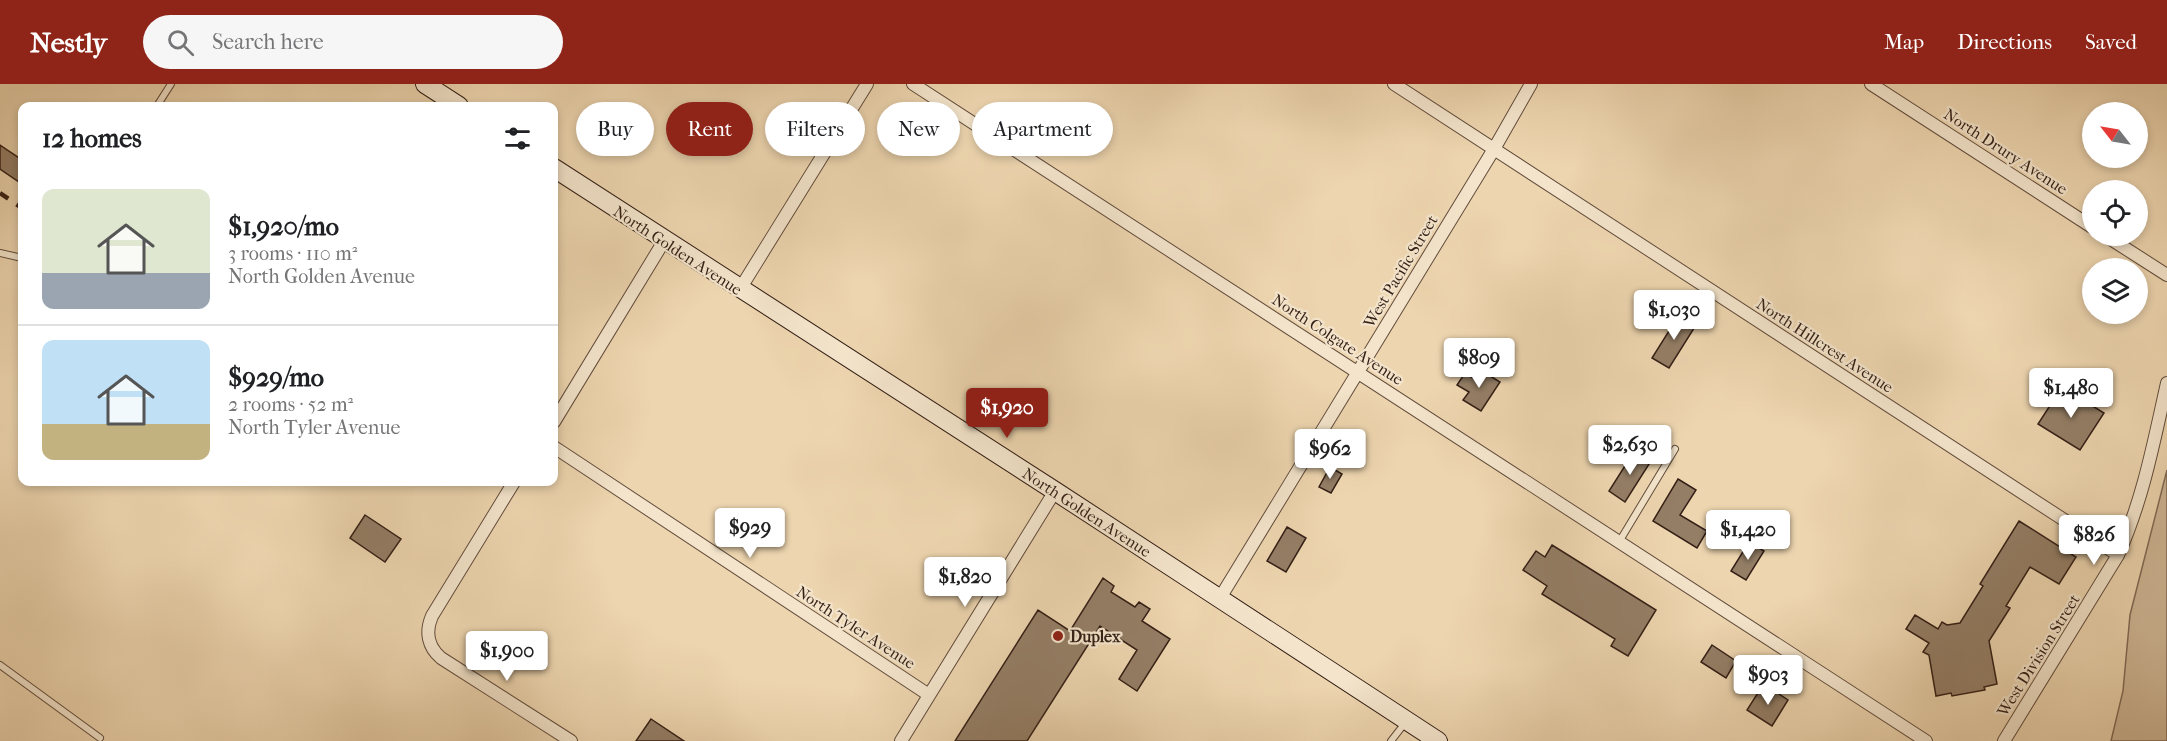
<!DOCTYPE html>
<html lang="en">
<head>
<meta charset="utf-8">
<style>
  body { margin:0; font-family:"IM FELL French Canon",serif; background:#f6f6f6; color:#202124; height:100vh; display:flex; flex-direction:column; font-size:22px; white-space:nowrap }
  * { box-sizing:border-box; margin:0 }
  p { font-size:20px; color:#757577 }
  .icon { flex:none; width:33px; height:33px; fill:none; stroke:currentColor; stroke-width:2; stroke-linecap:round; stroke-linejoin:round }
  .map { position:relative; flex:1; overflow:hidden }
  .sheet { position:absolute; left:18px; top:18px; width:540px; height:384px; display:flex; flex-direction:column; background:#fff; border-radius:12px; box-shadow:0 3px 9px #0003 }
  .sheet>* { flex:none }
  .hud { position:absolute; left:576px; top:18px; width:570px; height:54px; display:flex; gap:12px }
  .needle { width:39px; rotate:301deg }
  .fabs { position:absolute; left:2082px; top:18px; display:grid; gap:12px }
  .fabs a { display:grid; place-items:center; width:66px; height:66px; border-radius:50%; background:#fff; box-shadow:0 3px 9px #0003; font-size:30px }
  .price { position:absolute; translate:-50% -51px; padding:0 14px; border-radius:6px; background:#fff; color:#222; font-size:20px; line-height:39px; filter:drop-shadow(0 2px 3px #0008) }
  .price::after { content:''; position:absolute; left:50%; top:36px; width:18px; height:14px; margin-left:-9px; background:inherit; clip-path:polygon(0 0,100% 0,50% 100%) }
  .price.active { background:#8f2418; color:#fff }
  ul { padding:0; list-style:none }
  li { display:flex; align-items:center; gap:18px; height:150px; padding:0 24px }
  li+li { border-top:2px solid #e0e0e0 }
  li span { display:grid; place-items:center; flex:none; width:168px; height:120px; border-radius:12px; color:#555 }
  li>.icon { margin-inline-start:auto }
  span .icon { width:72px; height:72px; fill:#fffc; stroke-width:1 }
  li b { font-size:26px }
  h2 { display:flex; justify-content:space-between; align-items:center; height:72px; padding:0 24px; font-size:26px }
  .tag { padding:0 21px; border-radius:27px; background:#fff; box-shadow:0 3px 9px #0003; font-size:21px; line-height:54px }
  .tag.active { background:#8f2418; color:#fff }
  header { display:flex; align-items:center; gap:36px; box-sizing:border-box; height:84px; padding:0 30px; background:#8f2418; color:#fff }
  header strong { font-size:28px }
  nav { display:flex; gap:33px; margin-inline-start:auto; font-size:21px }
  .search { width:420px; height:54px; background:#f6f6f6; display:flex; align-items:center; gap:15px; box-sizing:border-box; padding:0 21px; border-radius:33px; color:#757577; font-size:22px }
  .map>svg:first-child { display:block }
  .green { fill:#ceb695; stroke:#816a56; stroke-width:1.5 }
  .building { fill:#947e66; stroke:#341f16; stroke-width:1.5 }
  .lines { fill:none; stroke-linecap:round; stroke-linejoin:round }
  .lane-casing { stroke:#624c3c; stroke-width:8 }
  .street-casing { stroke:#624c3c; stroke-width:14 }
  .secondary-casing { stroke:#341f16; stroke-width:20 }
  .lane { stroke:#f3e4cb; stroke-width:6 }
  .street { stroke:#f3e4cb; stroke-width:12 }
  .secondary { stroke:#f3e4cb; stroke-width:18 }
  .rail { stroke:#341f16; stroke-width:4.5; stroke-dasharray:10 10; stroke-linecap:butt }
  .poi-dot { fill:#8f2418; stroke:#f3e4cb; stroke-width:2 }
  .labels { text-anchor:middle; stroke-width:4.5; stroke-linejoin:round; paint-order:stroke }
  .street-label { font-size:16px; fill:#341f16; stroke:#f3e4cb }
  .poi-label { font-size:16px; font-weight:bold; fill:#341f16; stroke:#f3e4cb; text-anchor:start }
</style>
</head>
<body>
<header>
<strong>Nestly</strong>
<div class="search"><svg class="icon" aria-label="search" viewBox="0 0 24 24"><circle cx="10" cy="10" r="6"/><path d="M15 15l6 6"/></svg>Search here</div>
<nav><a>Map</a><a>Directions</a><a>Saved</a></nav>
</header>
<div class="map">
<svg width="2167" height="657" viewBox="0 0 2167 657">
  <rect width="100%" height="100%" fill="#edd5af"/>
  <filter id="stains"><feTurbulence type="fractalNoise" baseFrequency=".00333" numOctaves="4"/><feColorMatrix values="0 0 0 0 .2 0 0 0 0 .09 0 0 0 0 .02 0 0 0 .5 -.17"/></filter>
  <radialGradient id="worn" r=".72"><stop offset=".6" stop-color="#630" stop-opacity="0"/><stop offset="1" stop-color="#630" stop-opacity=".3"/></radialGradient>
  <path class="green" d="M2167,386v271h-56l12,-50 7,-76z"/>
  <path class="building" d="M0,61l22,15v24l-22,-15z
    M1679,231l17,10 -27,43 -17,-10z
    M1482,287l18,11 -19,29 -18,-11 6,-8 -12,-7 8,-12 11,7z
    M2062,303l42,26 -24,37 -42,-26z
    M1635,366l16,11 -26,41 -16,-11z
    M1330,383l12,7 -11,19 -12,-6z
    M1678,395l18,11 -16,25 27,16 -10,17 -44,-27z
    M365,431l36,24 -16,23 -35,-24z
    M2019,437l57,36 -17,27 -29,-17 -24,39 4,2 -21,33 8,43 -13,3 1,3 -33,6 -1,-3 -15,3 -7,-41 -6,-3 6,-9 -23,-14 9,-14 23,14 4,-7 5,3 13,-2 23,-37 -3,-2z
    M1287,443l19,11 -20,34 -19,-11z
    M1749,458l15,9 -18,29 -15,-9z
    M1552,461l104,65 -28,46 -17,-10 4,-7 -73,-45 5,-8 -24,-16 13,-19 9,6z
    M1103,494l11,8 -3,6 24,15 4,-5 11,7 -8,12 28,18 -33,52 -18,-12 18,-29 -37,-24 -73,115h-72l83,-131 32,21z
    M1712,561l24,16 -10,17 -25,-16z
    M1761,604l12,8 3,-4 12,8 -16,26 -25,-16z
    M651,635l33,22h-48z"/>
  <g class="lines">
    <defs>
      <path id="lane" d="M157,22l14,-22
        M0,169l22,5
        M1619,458l56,-93
        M0,581l100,73
        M1391,657l14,-18"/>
      <path id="street" d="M913,0l1013,657
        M1394,0l724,471
        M1871,0l221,143
        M2106,152l61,39
        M740,205l127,-205
        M554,338l110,-181
        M554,363l375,248
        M514,398l-82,134c-7,16 -4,31 9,42l130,83
        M1220,514l274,-449 37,-65
        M901,657l154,-250
        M2004,657l114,-186c25,-55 36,-114 49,-172"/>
      <path id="secondary" d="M425,0l34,22
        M554,84l501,323 383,250"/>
    </defs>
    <use href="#lane" class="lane-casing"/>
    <use href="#street" class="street-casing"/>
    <use href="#secondary" class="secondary-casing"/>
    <use href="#lane" class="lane"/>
    <use href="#street" class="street"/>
    <use href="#secondary" class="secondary"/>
    <path class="rail" d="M0,109l22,15"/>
  </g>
  <circle class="poi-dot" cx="1058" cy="552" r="6"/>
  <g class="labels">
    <g class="street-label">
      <text transform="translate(2006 67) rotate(33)" y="6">North Drury Avenue</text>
      <text transform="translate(678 166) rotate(33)" y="6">North Golden Avenue</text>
      <text transform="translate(1400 187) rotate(-59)" y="6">West Pacific Street</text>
      <text transform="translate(1338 255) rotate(33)" y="6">North Colgate Avenue</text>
      <text transform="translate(1825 261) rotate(33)" y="6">North Hillcrest Avenue</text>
      <text transform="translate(1087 428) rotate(33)" y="6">North Golden Avenue</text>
      <text transform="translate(856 543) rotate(33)" y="6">North Tyler Avenue</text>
      <text transform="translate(2038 571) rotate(-58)" y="6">West Division Street</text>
    </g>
    <g class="poi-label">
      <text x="1070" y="558">Duplex</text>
    </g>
  </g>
  <rect width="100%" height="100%" filter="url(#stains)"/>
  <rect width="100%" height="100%" fill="url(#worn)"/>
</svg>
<div class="fabs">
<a><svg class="needle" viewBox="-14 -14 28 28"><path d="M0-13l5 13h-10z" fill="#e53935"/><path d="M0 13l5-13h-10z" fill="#757577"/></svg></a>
<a><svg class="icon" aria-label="locate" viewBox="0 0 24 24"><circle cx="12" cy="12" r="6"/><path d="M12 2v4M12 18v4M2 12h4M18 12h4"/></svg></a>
<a><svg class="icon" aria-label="layers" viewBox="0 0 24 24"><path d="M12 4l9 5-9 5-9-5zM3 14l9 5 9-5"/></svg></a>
</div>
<b class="price" style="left:1674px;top:257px">$1,030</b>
<b class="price" style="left:1479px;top:305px">$809</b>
<b class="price" style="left:2071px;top:335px">$1,480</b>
<b class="price active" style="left:1007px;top:355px">$1,920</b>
<b class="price" style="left:1630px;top:392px">$2,630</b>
<b class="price" style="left:1330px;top:396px">$962</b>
<b class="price" style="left:750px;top:475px">$929</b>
<b class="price" style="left:1748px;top:477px">$1,420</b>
<b class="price" style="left:2094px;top:482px">$826</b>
<b class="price" style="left:965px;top:524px">$1,820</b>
<b class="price" style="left:507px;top:598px">$1,900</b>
<b class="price" style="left:1768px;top:622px">$903</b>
<div class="hud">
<a class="tag">Buy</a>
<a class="tag active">Rent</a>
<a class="tag">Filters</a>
<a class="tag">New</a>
<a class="tag">Apartment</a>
</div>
<section class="sheet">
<h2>12 homes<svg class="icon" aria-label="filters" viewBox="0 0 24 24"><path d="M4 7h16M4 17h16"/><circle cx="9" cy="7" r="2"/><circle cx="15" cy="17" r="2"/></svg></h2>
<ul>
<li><span style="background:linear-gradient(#dfe7d0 70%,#9aa5b1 0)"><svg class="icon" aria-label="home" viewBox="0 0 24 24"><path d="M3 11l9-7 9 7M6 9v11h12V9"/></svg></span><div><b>$1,920/mo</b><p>3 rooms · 110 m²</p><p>North Golden Avenue</p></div></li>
<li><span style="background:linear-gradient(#bfe0f5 70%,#c2b280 0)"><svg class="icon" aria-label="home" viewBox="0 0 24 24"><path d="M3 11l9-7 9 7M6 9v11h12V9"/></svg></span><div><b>$929/mo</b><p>2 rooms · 52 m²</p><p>North Tyler Avenue</p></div></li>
</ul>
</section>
</div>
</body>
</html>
